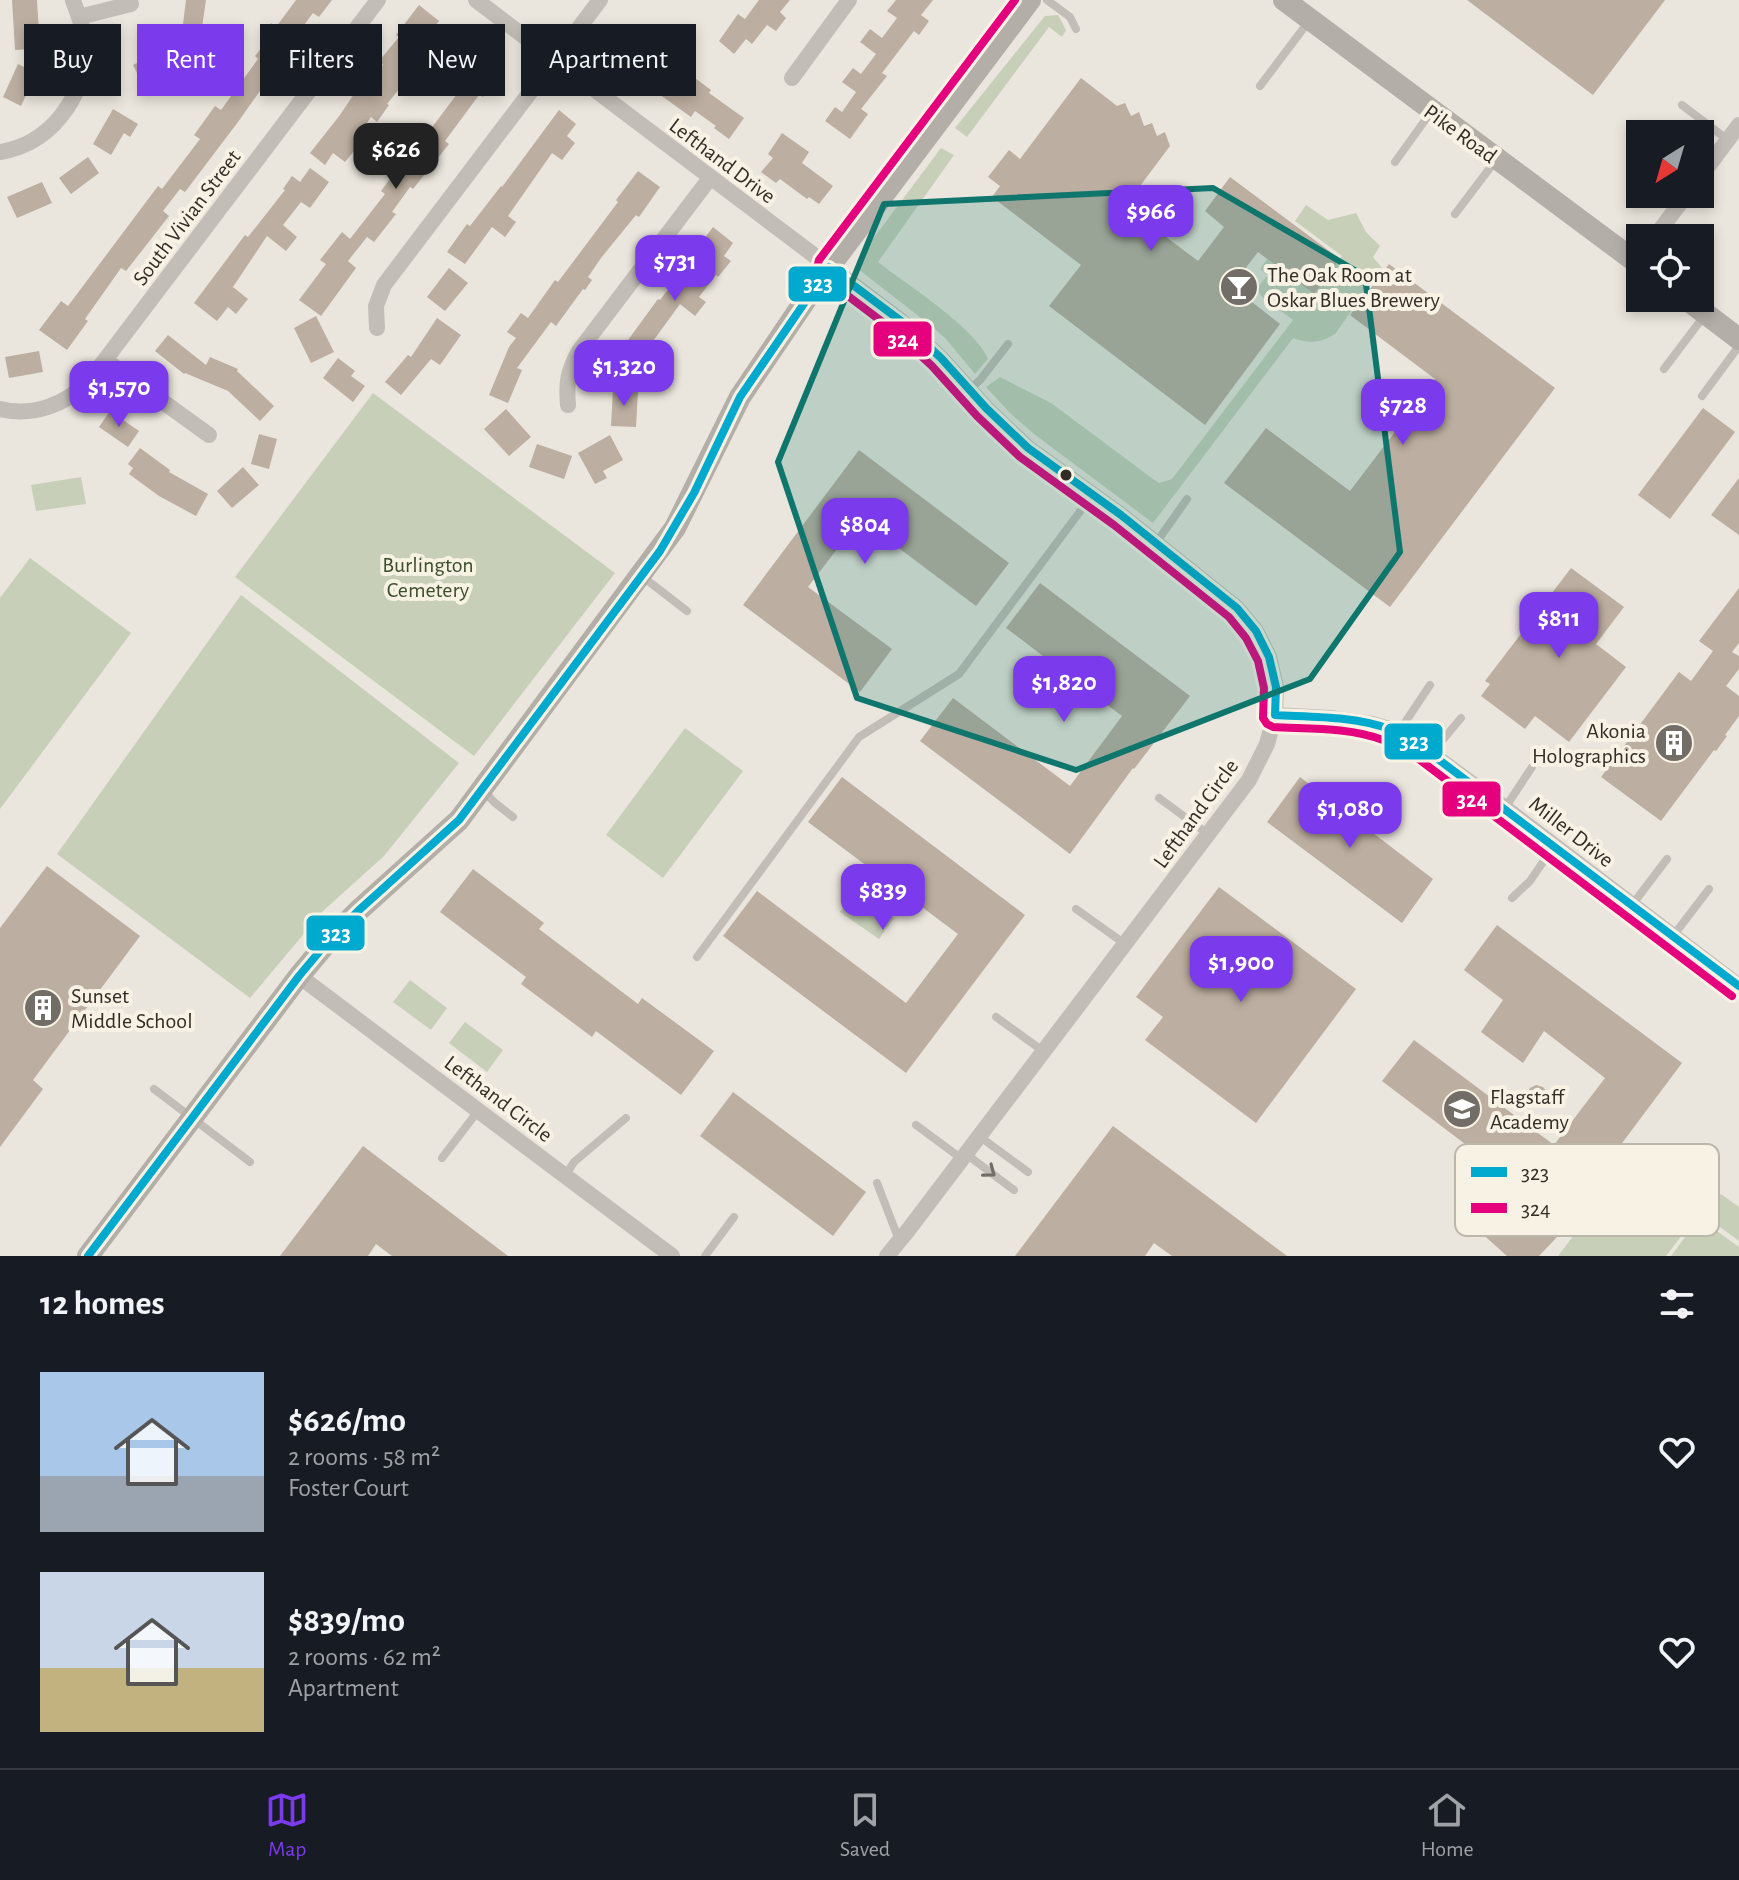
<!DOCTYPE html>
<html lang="en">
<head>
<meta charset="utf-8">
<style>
  body { margin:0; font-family:"Alegreya Sans",sans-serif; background:#20242c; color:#f1f3f6; height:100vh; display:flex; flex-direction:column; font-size:30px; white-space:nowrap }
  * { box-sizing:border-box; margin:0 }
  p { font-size:26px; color:#9ea1a6 }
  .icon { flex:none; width:44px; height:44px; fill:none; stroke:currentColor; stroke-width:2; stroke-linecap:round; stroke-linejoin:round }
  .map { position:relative; height:1256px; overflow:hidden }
  .panel { display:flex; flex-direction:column; background:#171b24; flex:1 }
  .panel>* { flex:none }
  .banner { position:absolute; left:24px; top:24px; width:800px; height:72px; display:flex; gap:16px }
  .needle { width:52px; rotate:217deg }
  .tools { position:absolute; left:1626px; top:120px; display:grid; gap:16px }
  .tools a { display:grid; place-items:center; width:88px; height:88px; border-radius:0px; background:#171b24; box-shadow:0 4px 12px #0003; font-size:40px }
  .price { position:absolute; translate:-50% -68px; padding:0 18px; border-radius:16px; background:#7c3aed; color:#fff; font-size:26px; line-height:52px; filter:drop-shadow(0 2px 4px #0008) }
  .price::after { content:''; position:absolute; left:50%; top:48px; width:24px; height:18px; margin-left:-12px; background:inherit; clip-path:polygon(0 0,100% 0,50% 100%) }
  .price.selected { background:#222; color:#fff }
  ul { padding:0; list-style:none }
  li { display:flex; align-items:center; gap:24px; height:200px; padding:0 40px }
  li span { display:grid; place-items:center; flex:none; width:224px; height:160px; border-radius:0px; color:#555 }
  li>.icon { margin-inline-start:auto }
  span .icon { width:96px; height:96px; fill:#fffc; stroke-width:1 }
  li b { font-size:34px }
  h2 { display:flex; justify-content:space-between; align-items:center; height:96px; padding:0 40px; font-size:34px }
  .pill { padding:0 28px; border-radius:0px; background:#171b24; box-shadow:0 4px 12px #0003; font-size:28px; line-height:72px }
  .pill.selected { background:#7c3aed; color:#fff }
  .dock { display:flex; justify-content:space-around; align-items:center; height:112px; border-top:2px solid #363941; background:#171b24; font-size:22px; color:#9ea1a6 }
  .dock a { display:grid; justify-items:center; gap:4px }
  .dock .selected { color:#7c3aed }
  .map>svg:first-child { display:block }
  .green { fill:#c7cfb8 }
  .building { fill:#bcaea0 }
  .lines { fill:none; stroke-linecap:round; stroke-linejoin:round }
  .lane { stroke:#c2beb7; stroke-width:8 }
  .street { stroke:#c2beb7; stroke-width:16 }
  .secondary { stroke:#b3aea7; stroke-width:22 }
  .bus-1-casing { stroke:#f7f2e4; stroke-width:14 }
  .bus-2-casing { stroke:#f7f2e4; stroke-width:14 }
  .bus-1 { stroke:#00a9ce; stroke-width:8 }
  .bus-2 { stroke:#e5007d; stroke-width:8 }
  .oneway { stroke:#736e67 }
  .marked { fill:#0f766e; fill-opacity:0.2; stroke:#0f766e; stroke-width:6; stroke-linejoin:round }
  .bus-dot { fill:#322c26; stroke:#f7f2e4; stroke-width:3 }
  .labels { text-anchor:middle; stroke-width:8; stroke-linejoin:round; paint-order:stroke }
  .street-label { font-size:22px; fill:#322c26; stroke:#f7f2e4 }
  .poi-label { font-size:22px; fill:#322c26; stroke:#f7f2e4; text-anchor:start }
  .park-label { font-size:22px; fill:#3b4e2c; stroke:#f7f2e4 }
  .key { fill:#f7f2e4; stroke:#bcb7ab; stroke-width:2 }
  .key-label { font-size:22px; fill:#322c26 }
  .line-badge { stroke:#f7f2e4; stroke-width:3 }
  .badge-label { font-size:22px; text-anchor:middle; font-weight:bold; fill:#fff }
</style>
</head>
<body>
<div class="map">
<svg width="1739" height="1256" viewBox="0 0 1739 1256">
  <rect width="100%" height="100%" fill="#eae6dd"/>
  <path class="green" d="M1058,15l8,15 -4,7 -13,-10 -82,110 -12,-9 90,-112z
    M941,148l13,7 -76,107c28,22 98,66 110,97l-13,15 -29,-35 -12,-11 -76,-59v-7l3,-7z
    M1306,205l22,15 28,-7 10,19 14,14 -7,11 9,11 -47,66c-14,9 -26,10 -42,4l-140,185 -119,-89 -23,-20 -25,-27 14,-10 51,26 102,76 6,4 13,-4 121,-159 -32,-24 -4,-8 11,-13 -8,-6 7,-10 47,35 28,-38 -47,-35z
    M373,393l242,180 -141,183 -239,-179z
    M81,477l5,27 -50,7 -5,-26z
    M30,558l101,75 -131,176v-211z
    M241,595l218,168 -75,93 -61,55 -73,87 -193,-144z
    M685,728l58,43 -80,107 -57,-43z
    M856,890l38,28 -15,21 -39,-27z
    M410,980l37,28 -16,22 -38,-28z
    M465,1022l38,28 -16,22 -38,-29z
    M1631,1160l69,52 -34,44h-108z
    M1721,1194l18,13v34l-34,-25z
    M1699,1218l40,29v9h-68z"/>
  <path class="building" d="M12,0h25l3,49 -25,1z
    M186,0h20l-5,34 -19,-2z
    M296,0h36l-13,17 -6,-4 -20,27 6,5 -9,11 -4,-4 -21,28 2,1 -29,41 -53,70 -5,-3 -17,22 6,5 -43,55 -5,-3 -36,51 3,2 -21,29 -28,-20 22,-29 7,5 90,-120 4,3 38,-50 -6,-4 21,-29 6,4 37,-51 -3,-3 14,-18 -6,-5 8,-10 5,4z
    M759,0h31l-10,12 6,6 -10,13 -9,-6 -15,19 -6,-5 -12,15 -15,-13 19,-27 7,5z
    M896,0h37l-12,15 8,6 -10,14 -5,-4 -32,42 5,3 -26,33 7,5 -18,25 -25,-18 10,-14 7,5 14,-20 -14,-10 11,-14 8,6 15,-20 -16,-12 10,-13 12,9 15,-20 -10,-7z
    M1467,0h198l-72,95z
    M419,5l20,16 -14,17 8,6 -9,12 -7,-4 -16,19 8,6 -22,27 2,1 -12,17 -6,-5 -18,26 5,3 -13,16 -12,-9 -8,12 -15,-12 30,-38 20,-30 5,3 18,-23 -4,-4 20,-24 -3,-2z
    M615,26l53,39 3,-5 40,30 -2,3 35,25 -15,21 -15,-11 2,-2 -21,-15 -4,6 -46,-33 5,-6 -20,-15 -5,6 -12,-9 2,-3 -14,-12z
    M164,45l10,20 -17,9 5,10 -16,7 -13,-26 16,-8 -2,-4z
    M488,58l16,13 -21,26 -4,-2 -34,46 4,3 -36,45 -3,-2 -18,25 4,2 -22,28 -7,-5 -19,24 8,7 -35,48 -22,-16 27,-36 -6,-4 22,-28 8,7 35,-45 -4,-3 27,-37 -2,-1 20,-26 4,3 30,-40 2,1z
    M18,64l24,12 -8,16 -5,-3 -8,17 -18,-9z
    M1081,78l36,28 8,-3 6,13 8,-4 5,14 8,-3 5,13 8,-4 5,14 -45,60 73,55 26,-34 -19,-16 25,-34 110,82 -26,35 -56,-42 -20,26 11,8 -6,9 37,29 -75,101 -156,-119 32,-41 -89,-68 8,-11 -12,-9 21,-27 11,9z
    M113,109l25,15 -8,13 -6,-4 -13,22 -18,-11z
    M559,110l17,14 -9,12 8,7 -13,17 -10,-7 -44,63 8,6 -11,15 -13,-10 -27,37 -18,-12 20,-28 3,2 31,-40 1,1z
    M782,133l27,19 -7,11 31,23 -14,18 -10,-7 -2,2 -27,-20 -4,4 -15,-11 12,-14 -5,-4z
    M88,157l11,16 -28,21 -12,-16z
    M310,168l19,14 -19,26 -9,-6 -18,23 14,12 -11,14 -19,-15 -34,51 15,12 -12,15 -8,-7 -11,14 -23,-18 51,-68 3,2 37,-47 -2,-1 9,-13 8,6z
    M638,171l22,16 -21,30 -3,-2 -35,43 -13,19 4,3 -7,10 -2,-1 -27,37 -5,-4 -34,46 5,2 -14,33 -19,-8 20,-48 7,-9 -9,-6 14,-19 7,5 27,-38 3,2 60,-80 -2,-2z
    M42,182l10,21 -35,15 -10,-21z
    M713,227l20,16 -9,13 7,5 -13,16 -2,-2 -17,22 7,5 -11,14 -15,-12 -32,44 3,2 -12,14 8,7 -11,14 -22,-18 7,-8 -4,-4 41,-56 2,1 28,-36 3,3 15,-20 -5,-4z
    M1389,264l166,124 -165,219 -166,-124 42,-55 84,63 85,-112 -85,-64z
    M449,268l19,15 -23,28 -18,-14z
    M316,316l18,36 -23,11 -17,-35z
    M437,318l24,17 -21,30 -9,-6 -30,36 -16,-13 23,-27 3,2z
    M168,335l38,30 4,-8 28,12 -1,2 37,35 -14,15 -32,-30 -43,-18 -1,1 -29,-23z
    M39,351l4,21 -34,6 -4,-21z
    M338,358l17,13 -4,5 14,10 -12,16 -30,-24z
    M613,390l25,1 -2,36 -25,-1z
    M1703,408l32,24 -65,87 -32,-24z
    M506,409l25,28 -22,19 -25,-27z
    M110,411l29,20 -11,16 -29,-20z
    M259,434l18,5 -8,30 -18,-5z
    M610,435l13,25 -20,11 4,7 -12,6 -17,-31z
    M537,444l35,12 -8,23 -35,-12z
    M140,448l30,22 -1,2 39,22 -12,22 -37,-20 -30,-22 4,-6 -5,-4z
    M859,450l150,113 -33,43 -116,-87 -52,68 84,62 -32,43 -117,-87z
    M243,467l16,18 -27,23 -15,-17z
    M1739,478v57l-28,-20z
    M1571,568l53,39 -28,37 30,23 -57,75 -34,-26 -10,13 -44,-33 9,-12 -5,-3z
    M1040,583l150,113 -56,73 -1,-1 -63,86 -150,-113 33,-43 117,88 52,-70 -116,-88z
    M1739,588v55l-7,9 7,4v13l-13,17 13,10v20l-14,19 2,1 -11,15 -2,-1 -53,71 -60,-44 78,-105 12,9 22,-30 -14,-10z
    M842,777l183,138 -119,158 -183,-137 34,-45 149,112 52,-69 -150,-112z
    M1300,777l133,102 -31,44 -135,-101z
    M47,866l93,70 -107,144 10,9 -43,58v-219z
    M473,869l71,54 -5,6 99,75 4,-6 72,53 -33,44 -85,-64 -4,6 -71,-53 5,-7 -86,-65z
    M1219,887l137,102 -100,134 -111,-83 18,-23 -27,-20z
    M1497,925l185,138 -128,171 3,3 -18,19h-32l-48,-43 39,-44 -116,-88 32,-41 140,105 51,-67 -61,-47 -21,32 -42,-31 22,-32 -39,-30z
    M1536,1085l7,2 4,5 1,7 -4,5 -6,3 -10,-3 -1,-11 3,-5z
    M733,1092l133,100 -33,44 -133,-100z
    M1113,1126l174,130h-115l-18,-13 -9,13h-130z
    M363,1146l145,110h-116l-16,-12 -8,12h-88z"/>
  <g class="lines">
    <path class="lane" d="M1047,0l23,17 6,12
      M1260,86l49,-65
      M1682,105l46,35
      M1395,162l36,-50
      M1455,214l41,-54
      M1664,369l40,-53
      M970,389l10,-9 28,-36
      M1702,396l37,-50
      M1156,543l31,-44
      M643,577l44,34
      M1398,733l32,-48
      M1431,754l30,-36
      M483,790l11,12 19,15
      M1159,798l49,36
      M1505,808l27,-41
      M1512,898l18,-17 24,-35
      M1632,905l35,-46
      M1076,909l49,35
      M1673,936l36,-47
      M697,957l162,-220 100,-63 134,-180
      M996,1017l47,34
      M154,1089l96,73
      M916,1125l46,34
      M979,1136l49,36
      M966,1154l48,36
      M442,1158l36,-47
      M565,1176l9,-14 52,-44
      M877,1183l22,57
      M705,1256l29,-39"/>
    <path class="street" d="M476,0l425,321 40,37 45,50 42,40 93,67 116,93 19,23 13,26 7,30 -1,28 -8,29 -18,36 -340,449 -22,27
      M79,17l52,-13
      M792,78l57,-78
      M0,152c50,-8 84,-53 85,-103 1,-17 -7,-33 -12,-49
      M1700,177l39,-52
      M1654,238l33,-44
      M377,328l-1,-22 8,-21 216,-285
      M105,360l104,75
      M568,405c-2,-23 0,-34 11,-54l131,-173
      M0,409c33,8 65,-4 89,-28l289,-381
      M1275,715l55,3 42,6 17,5 29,15 87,64 234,178
      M299,976l373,280"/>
    <path class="secondary" d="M1284,0l356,265
      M1685,298l54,41
      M88,1256l211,-280 31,-37 28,-28 101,-91 216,-292 65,-131 77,-114 213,-283"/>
    <defs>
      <path id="bus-1" d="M88,1256l211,-280 31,-37 28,-28 101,-91 201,-269 34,-58 46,-96 89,-130 72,54 40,37 45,50 42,40 93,67 116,93 19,23 13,26 7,30 -1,28c36,2 81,1 114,14 10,4 20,10 29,15l321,242"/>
      <path id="bus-2" d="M1015,0l-196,260 -2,8 2,6 74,56 39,36 45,50 43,41 94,68 115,92 17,21 12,23 6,27 -1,30 4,6 6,3c36,2 76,0 110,13 10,3 19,9 29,14l320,242"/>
    </defs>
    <use href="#bus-1" class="bus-1-casing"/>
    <use href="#bus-2" class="bus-2-casing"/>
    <use href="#bus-1" class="bus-1"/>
    <use href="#bus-2" class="bus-2"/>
  </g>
  <defs><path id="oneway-chevron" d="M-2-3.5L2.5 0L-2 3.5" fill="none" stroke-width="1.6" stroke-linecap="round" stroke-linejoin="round" transform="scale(2)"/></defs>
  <use class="oneway" href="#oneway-chevron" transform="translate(990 1172) rotate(37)"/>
  <path class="marked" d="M1213,188l152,88 35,276 -90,127 -234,91 -219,-72 -79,-236 106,-258z"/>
  <defs>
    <symbol id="bar-disc" viewBox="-11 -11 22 22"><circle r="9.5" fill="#726d66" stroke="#f7f2e4"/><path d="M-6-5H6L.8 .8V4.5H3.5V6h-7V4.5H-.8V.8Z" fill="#fff"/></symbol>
    <symbol id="building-disc" viewBox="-11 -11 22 22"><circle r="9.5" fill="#726d66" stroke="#f7f2e4"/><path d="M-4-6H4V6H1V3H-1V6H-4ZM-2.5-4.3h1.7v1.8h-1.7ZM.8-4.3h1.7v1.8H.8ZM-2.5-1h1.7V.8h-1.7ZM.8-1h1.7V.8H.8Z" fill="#fff"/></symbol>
    <symbol id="school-disc" viewBox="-11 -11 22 22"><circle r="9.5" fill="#726d66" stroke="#f7f2e4"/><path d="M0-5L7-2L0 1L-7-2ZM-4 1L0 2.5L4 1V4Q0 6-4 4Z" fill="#fff"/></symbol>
  </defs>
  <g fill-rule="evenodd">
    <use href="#bar-disc" x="1217" y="265" width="44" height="44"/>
    <use href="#building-disc" x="1652" y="721" width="44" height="44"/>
    <use href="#building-disc" x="21" y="986" width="44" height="44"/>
    <use href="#school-disc" x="1440" y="1087" width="44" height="44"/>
  </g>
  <circle class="bus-dot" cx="1066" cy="475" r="7"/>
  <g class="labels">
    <g class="street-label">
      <text transform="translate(1461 133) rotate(36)" y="8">Pike Road</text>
      <text transform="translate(723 160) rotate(37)" y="8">Lefthand Drive</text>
      <text transform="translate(186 217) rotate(-53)" y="8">South Vivian Street</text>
      <text transform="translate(1195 813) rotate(-54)" y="8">Lefthand Circle</text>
      <text transform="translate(1572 831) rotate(38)" y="8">Miller Drive</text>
      <text transform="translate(499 1098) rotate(37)" y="8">Lefthand Circle</text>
    </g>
    <g class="poi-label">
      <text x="1267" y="282">The Oak Room at<tspan x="1267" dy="25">Oskar Blues Brewery</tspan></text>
      <text x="1646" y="738" text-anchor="end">Akonia<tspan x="1646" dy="25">Holographics</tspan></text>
      <text x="71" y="1003">Sunset<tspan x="71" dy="25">Middle School</tspan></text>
      <text x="1490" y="1104">Flagstaff<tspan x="1490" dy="25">Academy</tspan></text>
    </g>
    <g class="park-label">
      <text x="428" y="572">Burlington<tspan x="428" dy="25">Cemetery</tspan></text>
    </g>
  </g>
  <rect x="1455" y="1144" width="264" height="92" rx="12" class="key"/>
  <rect x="1471" y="1167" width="36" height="10" fill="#00a9ce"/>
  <rect x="1471" y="1203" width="36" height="10" fill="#e5007d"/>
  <g class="key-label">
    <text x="1521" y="1180">323</text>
    <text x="1521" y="1216">324</text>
  </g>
  <g class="line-badge">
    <rect x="787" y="265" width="61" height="38" rx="8" fill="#00a9ce"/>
    <rect x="872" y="320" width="61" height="38" rx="8" fill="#e5007d"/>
    <rect x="1383" y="722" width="61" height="39" rx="8" fill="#00a9ce"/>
    <rect x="1441" y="780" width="61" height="38" rx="8" fill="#e5007d"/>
    <rect x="305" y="914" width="61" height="38" rx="8" fill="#00a9ce"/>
  </g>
  <g class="badge-label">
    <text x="818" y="291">323</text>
    <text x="903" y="347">324</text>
    <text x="1414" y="749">323</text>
    <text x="1472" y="807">324</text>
    <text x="336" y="941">323</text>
  </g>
</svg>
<div class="tools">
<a><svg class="needle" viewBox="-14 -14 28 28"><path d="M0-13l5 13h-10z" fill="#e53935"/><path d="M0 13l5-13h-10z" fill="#9ea1a6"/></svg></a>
<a><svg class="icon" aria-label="locate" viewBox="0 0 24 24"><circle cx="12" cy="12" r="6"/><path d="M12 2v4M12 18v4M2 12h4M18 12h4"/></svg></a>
</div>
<b class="price selected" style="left:396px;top:191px">$626</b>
<b class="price" style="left:1151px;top:253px">$966</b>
<b class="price" style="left:675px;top:303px">$731</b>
<b class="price" style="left:624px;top:408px">$1,320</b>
<b class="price" style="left:119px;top:429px">$1,570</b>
<b class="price" style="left:1403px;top:447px">$728</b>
<b class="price" style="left:865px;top:566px">$804</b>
<b class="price" style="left:1559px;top:660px">$811</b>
<b class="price" style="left:1064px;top:724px">$1,820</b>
<b class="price" style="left:1350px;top:850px">$1,080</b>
<b class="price" style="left:883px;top:932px">$839</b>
<b class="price" style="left:1241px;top:1004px">$1,900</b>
<div class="banner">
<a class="pill">Buy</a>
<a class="pill selected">Rent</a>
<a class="pill">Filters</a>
<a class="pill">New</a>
<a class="pill">Apartment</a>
</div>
</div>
<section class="panel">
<h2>12 homes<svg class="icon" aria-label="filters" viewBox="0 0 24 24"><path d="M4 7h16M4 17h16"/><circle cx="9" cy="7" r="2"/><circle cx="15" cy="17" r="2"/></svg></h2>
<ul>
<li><span style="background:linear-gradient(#a9c7e8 65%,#9aa5b1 0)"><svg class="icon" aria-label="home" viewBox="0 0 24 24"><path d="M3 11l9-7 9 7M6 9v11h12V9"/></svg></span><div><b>$626/mo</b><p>2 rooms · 58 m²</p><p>Foster Court</p></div><svg class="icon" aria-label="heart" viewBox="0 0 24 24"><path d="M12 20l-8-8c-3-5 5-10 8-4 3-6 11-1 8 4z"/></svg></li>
<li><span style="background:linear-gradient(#c9d6e8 60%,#c2b280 0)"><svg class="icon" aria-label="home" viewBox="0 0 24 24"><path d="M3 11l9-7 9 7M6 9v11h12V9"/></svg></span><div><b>$839/mo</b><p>2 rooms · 62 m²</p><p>Apartment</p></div><svg class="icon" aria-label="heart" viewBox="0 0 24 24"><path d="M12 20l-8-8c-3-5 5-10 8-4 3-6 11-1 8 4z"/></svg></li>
</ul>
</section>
<nav class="dock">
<a class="selected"><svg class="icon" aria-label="map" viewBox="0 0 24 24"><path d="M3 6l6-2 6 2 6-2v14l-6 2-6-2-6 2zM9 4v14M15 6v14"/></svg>Map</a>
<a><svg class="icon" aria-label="saved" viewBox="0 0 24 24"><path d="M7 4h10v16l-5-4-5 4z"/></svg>Saved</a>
<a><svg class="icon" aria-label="home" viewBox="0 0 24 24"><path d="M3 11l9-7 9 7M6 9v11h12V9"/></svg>Home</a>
</nav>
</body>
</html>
